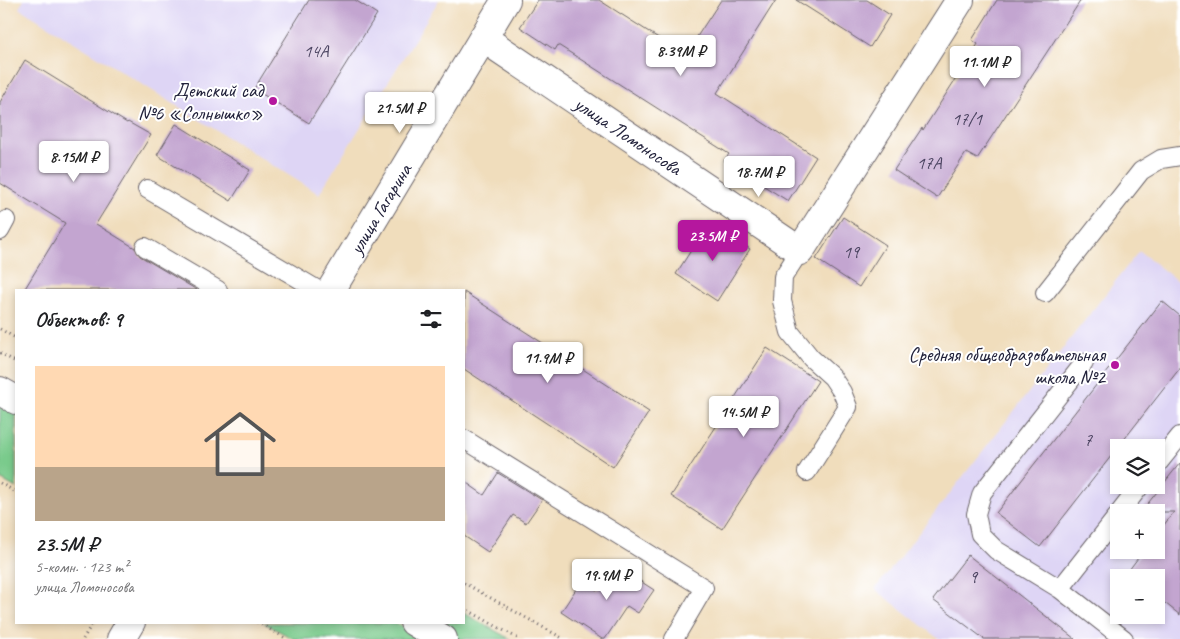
<!DOCTYPE html>
<html lang="ru">
<head>
<meta charset="utf-8">
<style>
  body { margin:0; font-family:Caveat,sans-serif; background:#f2f2f2; color:#202124; height:100vh; display:flex; flex-direction:column; font-size:19px; white-space:nowrap }
  * { box-sizing:border-box; margin:0 }
  p { font-size:16px; color:#757577 }
  .icon { flex:none; width:28px; height:28px; fill:none; stroke:currentColor; stroke-width:2; stroke-linecap:round; stroke-linejoin:round }
  .map { position:relative; flex:1; overflow:hidden }
  .panel { position:absolute; left:15px; top:289px; width:450px; height:335px; display:flex; flex-direction:column; background:#fff; border-radius:0px; box-shadow:0 2px 8px #0003 }
  .panel>* { flex:none }
  .buttons { position:absolute; left:1110px; top:439px; display:grid; gap:10px }
  .buttons a { display:grid; place-items:center; width:55px; height:55px; border-radius:0px; background:#fff; box-shadow:0 2px 8px #0003; font-size:25px }
  .price { position:absolute; translate:-50% -42px; padding:0 11px; border-radius:5px; background:#fff; color:#222; font-size:16px; line-height:32px; filter:drop-shadow(0 1px 2px #0008) }
  .price::after { content:''; position:absolute; left:50%; top:30px; width:15px; height:11px; margin-left:-8px; background:inherit; clip-path:polygon(0 0,100% 0,50% 100%) }
  .price.active { background:#b5179e; color:#fff }
  ul { padding:0; list-style:none }
  li { display:grid; align-content:center; gap:10px; height:265px; padding:0 20px }
  li span { display:grid; place-items:center; height:155px; border-radius:0px; color:#555 }
  li>.icon { margin-inline-start:auto }
  span .icon { width:90px; height:90px; fill:#fffc; stroke-width:1 }
  li b { font-size:21px }
  h2 { display:flex; justify-content:space-between; align-items:center; height:60px; padding:0 20px; font-size:21px }
  .map>svg:first-child { display:block }
  .built { fill:#ded5f5; fill-rule:evenodd }
  .green { fill:#7acb8c; stroke:#4e7664 }
  .building { fill:#c3a5d0 }
  .lines { fill:none; stroke-linecap:round; stroke-linejoin:round }
  .lane-casing { stroke:#6a6368; stroke-width:20 }
  .street-casing { stroke:#6a6368; stroke-width:30 }
  .secondary-casing { stroke:#6a6368; stroke-width:30 }
  .path { stroke:#6a6368; stroke-width:3; stroke-dasharray:1 4; stroke-linecap:butt }
  .lane { stroke:#fff; stroke-width:18 }
  .street { stroke:#fff; stroke-width:28 }
  .secondary { stroke:#fff; stroke-width:28 }
  .poi-dot { fill:#b5179e; stroke:#fff; stroke-width:2 }
  .labels { text-anchor:middle; stroke-width:4; stroke-linejoin:round; paint-order:stroke }
  .number-label { font-size:18px; fill:#4a4360 }
  .poi-label { font-size:20px; fill:#22223b; stroke:#fff; text-anchor:end }
  .street-label { font-size:20px; fill:#22223b; stroke:#fff }
</style>
</head>
<body>
<div class="map">
<svg width="1180" height="639" viewBox="0 0 1180 639">
  <rect width="100%" height="100%" fill="#fff"/>
  <filter id="ink" filterUnits="userSpaceOnUse"><feTurbulence type="fractalNoise" baseFrequency=".02" numOctaves="2"/><feDisplacementMap in="SourceGraphic" scale="10" xChannelSelector="R" yChannelSelector="G"/><feConvolveMatrix kernelMatrix="1 2 1 2 8 2 1 2 1" color-interpolation-filters="sRGB"/></filter>
  <filter id="wash" filterUnits="userSpaceOnUse"><feTurbulence type="fractalNoise" baseFrequency=".0096" numOctaves="4" result="noise"/><feDisplacementMap in="SourceGraphic" scale="20" xChannelSelector="R" yChannelSelector="G"/><feGaussianBlur stdDeviation="1.12" result="paint"/><feColorMatrix in="noise" values="0 0 0 0 0 0 0 0 0 0 0 0 0 0 0 0 0 1.4 0 .05"/><feComposite in="paint" operator="in"/></filter>
  <g filter="url(#wash)">
    <rect width="100%" height="100%" fill="#f0ddbc"/>
    <path class="built" d="M24,0h415l-120,194 -300,-186z
      M1139,251l41,32v356h-241l-64,-50zM1119,448h37v37h-37zM1119,512h37v38h-37zM1119,578h37v37h-37z"/>
    <path class="green" d="M0,403l16,9v76l-16,-9z
      M464,613l46,26h-54l-28,-16 36,-1z
      M264,623h132l30,16h-132z"/>
    <g id="blocks">
      <path class="building" d="M309,0h46l22,14 -68,109 -55,-34z
        M538,0h61l86,55 36,-55h55l-59,93 99,64 -28,44 -64,-40 5,-7 -171,-109 -3,5 -35,-23z
        M796,0h71l23,15 -20,32z
        M997,0h84l-104,159 -11,-6 -29,45 -43,-28 28,-42 1,2 55,-86 -6,-4z
        M25,60l102,63 1,-1 23,13 -55,89 39,24 5,8 57,34h-173l41,-67 -65,-40v-81z
        M176,124l74,46 -19,31 -74,-46z
        M843,217l43,28 -27,42 -43,-28z
        M709,222l41,27 -33,52 -41,-27z
        M464,292l185,120 -36,55 -149,-98z
        M1162,301l18,15v52l-140,179 -44,-34z
        M767,348l51,33 -96,148 -51,-33z
        M1180,463v152l-24,-19v-18h-33l21,-28h12v-15l18,-23h-33z
        M498,473l44,27 -16,23 -13,-8 -25,37 -24,-16v-55l20,14z
        M968,555l107,84h-91l-51,-39z
        M614,564l40,26 -16,23 -11,-7 -22,33h-3l-41,-27 21,-32 15,10z"/>
    </g>
  </g>
  <g filter="url(#ink)">
    <use href="#blocks" fill-opacity="0" stroke="#6a6368" stroke-width="1"/>
    <g class="lines">
      <defs>
        <path id="lane" d="M147,189l171,101
          M0,231l6,-11
          M145,247l73,43
          M800,251l-17,26 -1,24 8,31 21,26 21,19 10,15 6,15 -41,65
          M1045,293l96,-122 20,-12 19,-3
          M464,439l240,149 -30,51
          M1156,466l24,-30
          M1120,512l21,-27
          M1119,514l-59,75 64,50
          M1060,589l-64,-39 -16,-16 -4,-20 6,-21 102,-130"/>
        <g id="street">
          <path id="s1" d="M483,38l317,213 160,-251"/>
        </g>
        <g id="secondary">
          <path id="s2" d="M331,290l175,-290"/>
          <path d="M0,391l16,9"/>
          <path d="M414,622l29,17"/>
          <path d="M121,639l10,-17"/>
        </g>
      </defs>
      <use href="#lane" class="lane-casing"/>
      <use href="#street" class="street-casing"/>
      <use href="#secondary" class="secondary-casing"/>
      <path class="path" d="M0,329l16,9
        M0,353l16,9
        M0,483l16,9
        M464,583l100,56
        M464,608l55,31
        M257,622l30,17
        M83,639l10,-17"/>
      <use href="#lane" class="lane"/>
      <use href="#street" class="street"/>
      <use href="#secondary" class="secondary"/>
    </g>
  </g>
  <g class="poi-dot">
    <circle cx="273" cy="101" r="5"/>
    <circle cx="1115" cy="365" r="5"/>
  </g>
  <g class="labels">
    <g class="number-label">
      <text x="316" y="57">14А</text>
      <text x="967" y="125">17/1</text>
      <text x="929" y="169">17А</text>
      <text x="851" y="258">19</text>
      <text x="1088" y="446">7</text>
      <text x="973" y="583">9</text>
    </g>
    <g class="poi-label">
      <text x="263" y="97">Детский сад<tspan x="263" dy="23">№6 «Солнышко»</tspan></text>
      <text x="1105" y="361">Средняя общеобразовательная<tspan x="1105" dy="23">школа №2</tspan></text>
    </g>
    <g class="street-label">
      <text dy="7" stroke="none"><textPath href="#s1" startOffset="175">улица Ломоносова</textPath></text>
      <text dy="7" stroke="none"><textPath href="#s2" startOffset="95">улица Гагарина</textPath></text>
    </g>
  </g>
</svg>
<div class="buttons">
<a><svg class="icon" aria-label="layers" viewBox="0 0 24 24"><path d="M12 4l9 5-9 5-9-5zM3 14l9 5 9-5"/></svg></a>
<a>+</a>
<a>−</a>
</div>
<b class="price" style="left:681px;top:77px">8.39M ₽</b>
<b class="price" style="left:985px;top:88px">11.1M ₽</b>
<b class="price" style="left:400px;top:134px">21.5M ₽</b>
<b class="price" style="left:74px;top:183px">8.15M ₽</b>
<b class="price" style="left:759px;top:198px">18.7M ₽</b>
<b class="price active" style="left:713px;top:262px">23.5M ₽</b>
<b class="price" style="left:548px;top:384px">11.9M ₽</b>
<b class="price" style="left:744px;top:438px">14.5M ₽</b>
<b class="price" style="left:607px;top:601px">19.9M ₽</b>
<section class="panel">
<h2>Объектов: 9<svg class="icon" aria-label="filters" viewBox="0 0 24 24"><path d="M4 7h16M4 17h16"/><circle cx="9" cy="7" r="2"/><circle cx="15" cy="17" r="2"/></svg></h2>
<ul>
<li><span style="background:linear-gradient(#ffd9b3 65%,#b9a48a 0)"><svg class="icon" aria-label="home" viewBox="0 0 24 24"><path d="M3 11l9-7 9 7M6 9v11h12V9"/></svg></span><div><b>23.5M ₽</b><p>5-комн. · 123 m²</p><p>улица Ломоносова</p></div></li>
</ul>
</section>
</div>
</body>
</html>
